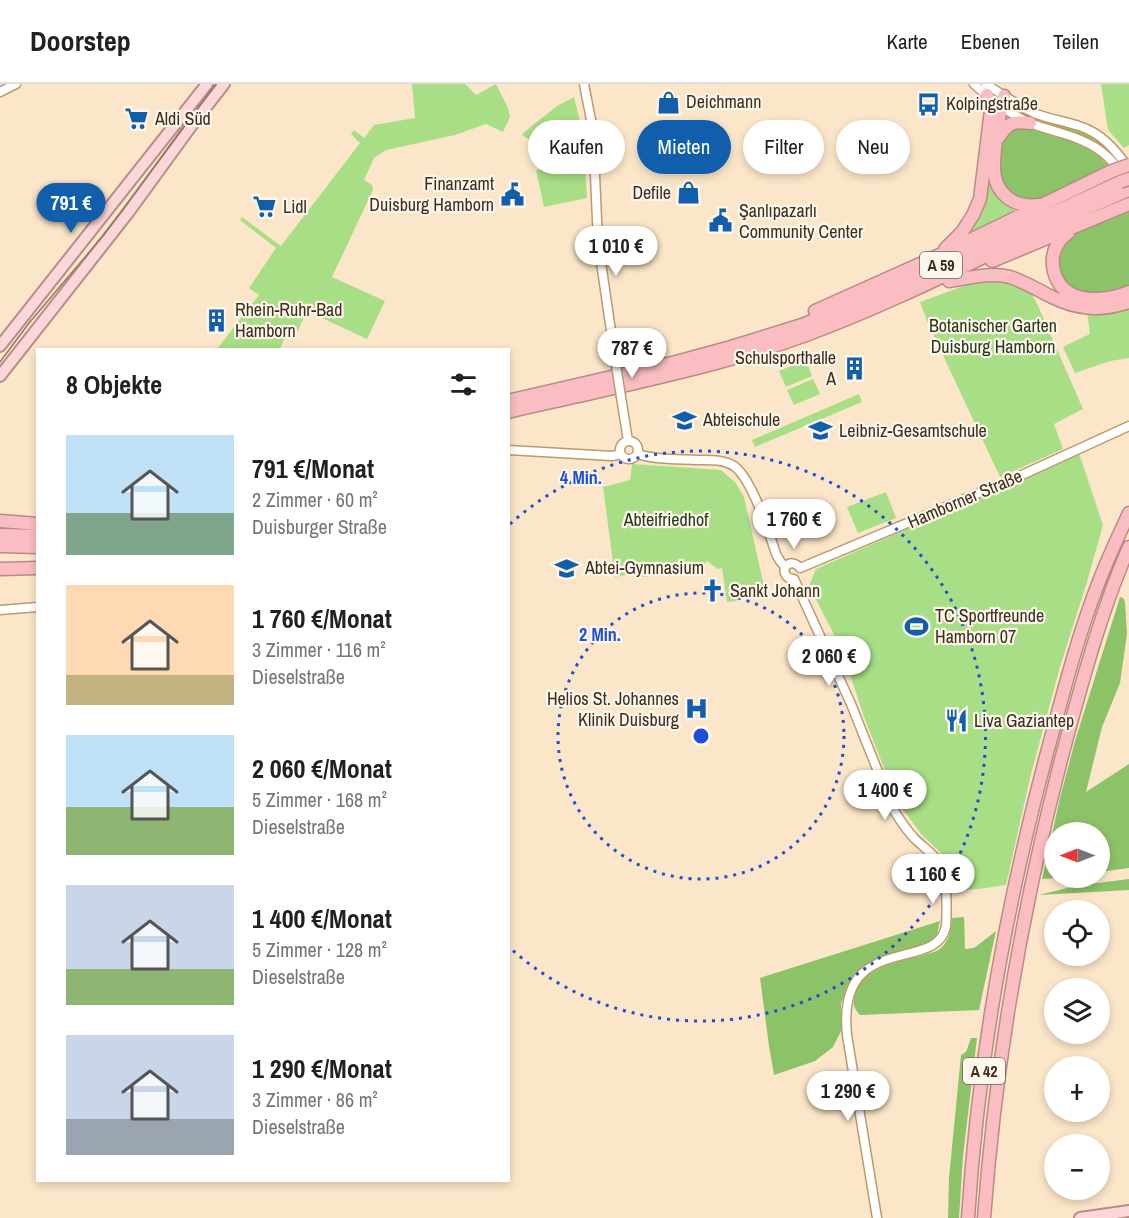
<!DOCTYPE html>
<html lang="de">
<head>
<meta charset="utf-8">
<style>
  body { margin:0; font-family:"Archivo Narrow",sans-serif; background:#f6f6f6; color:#202124; height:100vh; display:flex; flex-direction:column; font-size:22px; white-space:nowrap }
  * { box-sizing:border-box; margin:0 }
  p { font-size:20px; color:#757577 }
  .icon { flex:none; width:33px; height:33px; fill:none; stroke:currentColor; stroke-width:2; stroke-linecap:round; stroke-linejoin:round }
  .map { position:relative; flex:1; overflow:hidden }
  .panel { position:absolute; left:36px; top:264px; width:474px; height:834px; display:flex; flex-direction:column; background:#fff; border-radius:0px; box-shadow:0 3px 9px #0003 }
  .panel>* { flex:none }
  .top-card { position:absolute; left:528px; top:36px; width:510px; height:54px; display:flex; gap:12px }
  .needle { width:39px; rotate:270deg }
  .controls { position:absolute; left:1044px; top:738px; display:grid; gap:12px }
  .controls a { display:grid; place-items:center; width:66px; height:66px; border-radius:50%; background:#fff; box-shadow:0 3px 9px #0003; font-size:30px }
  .price { position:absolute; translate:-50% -51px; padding:0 14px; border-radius:21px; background:#fff; color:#222; font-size:20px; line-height:39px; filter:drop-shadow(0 2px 3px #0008) }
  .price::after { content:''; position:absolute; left:50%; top:36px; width:18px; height:14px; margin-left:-9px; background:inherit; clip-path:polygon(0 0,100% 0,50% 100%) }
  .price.current { background:#105eac; color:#fff }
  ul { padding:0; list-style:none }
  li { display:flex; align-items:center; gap:18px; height:150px; padding:0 30px }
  li span { display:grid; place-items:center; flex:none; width:168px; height:120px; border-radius:0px; color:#555 }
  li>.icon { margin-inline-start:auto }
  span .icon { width:72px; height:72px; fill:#fffc; stroke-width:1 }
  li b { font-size:26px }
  h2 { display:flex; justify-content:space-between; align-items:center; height:72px; padding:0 30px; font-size:26px }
  .pill { padding:0 21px; border-radius:27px; background:#fff; box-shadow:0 3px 9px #0003; font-size:21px; line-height:54px }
  .pill.current { background:#105eac; color:#fff }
  header { display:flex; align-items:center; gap:36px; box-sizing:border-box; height:84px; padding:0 30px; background:#fff; border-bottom:2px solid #e0e0e0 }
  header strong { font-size:28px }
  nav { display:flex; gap:33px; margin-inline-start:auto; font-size:21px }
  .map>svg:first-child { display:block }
  .green { fill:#a8de86 }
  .forest { fill:#8cc268 }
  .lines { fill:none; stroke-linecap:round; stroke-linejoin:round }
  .minor-casing { stroke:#be9a6b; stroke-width:11 }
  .major-casing { stroke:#b88b87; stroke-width:14 }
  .highway-casing { stroke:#b88b87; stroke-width:15 }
  .minor { stroke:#fff; stroke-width:8 }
  .major { stroke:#fcd7da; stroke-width:10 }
  .highway { stroke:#fabdc1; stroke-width:12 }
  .tram { stroke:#8d7b63; stroke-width:1.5 }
  .minor-bridge-casing { stroke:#be9a6b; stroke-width:11; stroke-linecap:butt }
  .highway-bridge-casing { stroke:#b88b87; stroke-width:15; stroke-linecap:butt }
  .minor-bridge { stroke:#fff; stroke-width:8 }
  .highway-bridge { stroke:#fabdc1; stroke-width:12 }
  .ring { fill:none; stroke:#1d4ed8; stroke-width:3; stroke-dasharray:3 6 }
  .labels { text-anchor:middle; stroke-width:4.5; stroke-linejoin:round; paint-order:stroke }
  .shield { fill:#fdf6ec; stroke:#766a59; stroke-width:1.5 }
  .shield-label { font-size:16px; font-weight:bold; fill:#3c2e1a }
  .poi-label { font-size:18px; fill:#3c2e1a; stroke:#fdf6ec; text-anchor:start }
  .park-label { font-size:18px; fill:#253a16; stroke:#fdf6ec }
  .street-label { font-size:18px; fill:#3c2e1a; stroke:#fdf6ec }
  .centre { fill:#1d4ed8; stroke:#fdf6ec; stroke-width:3 }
  .ring-label { font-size:18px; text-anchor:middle; font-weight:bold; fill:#1d4ed8; stroke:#fdf6ec; stroke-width:4.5; stroke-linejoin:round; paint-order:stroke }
</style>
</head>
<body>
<header>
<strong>Doorstep</strong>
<nav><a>Karte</a><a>Ebenen</a><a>Teilen</a></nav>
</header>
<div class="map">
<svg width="1129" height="1134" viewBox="0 0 1129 1134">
  <rect width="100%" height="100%" fill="#fce6c9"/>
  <path class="green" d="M412,0h53l11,11 20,-11 12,24 2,9 -7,15 -17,-8 -31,11 -69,15 -12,8 -10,22 8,5 1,5 -41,87 53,24 -18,38 -60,-28 -11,24 -8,-4 -8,18h-63l42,-54 -10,-7 27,-40 -36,-28 2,-3 39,29 79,-103 -9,-9 3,-4 10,8 10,-13 41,-7z
    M1101,0h28v61l-5,3 -16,-18z
    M574,13l8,32 -1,6 3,17 3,46 -43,9 -8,-37 19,-4 5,-7 -38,-24 1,-2 34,-27z
    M990,76l34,49 -63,33z
    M980,196c17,2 40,1 52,15 3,4 5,9 7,13l44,101 -29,15 9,25 -63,28 -73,-156 -7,-19z
    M1129,222v52l-19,3 -35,12 -12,-26 27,-13 -3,-22z
    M806,276l6,16 -26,11 -7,-16z
    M813,295l7,15 -26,11 -7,-15z
    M859,310l3,8 -107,45 -3,-7z
    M1079,369l24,72 -16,57 -27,85 -30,111 -24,107 -28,4 -27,2 -4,-32 -26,-25 -24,-33 -33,-84 -22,-67 -33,-64 7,-17z
    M632,380l89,6 14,12 9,15 20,89 -28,15 -9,1 -5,-34 -4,1 -11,-8 -9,11 -56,5 -11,-3 -16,3 -12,-90 27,-7z
    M886,408l10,26 -38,15 -11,-26z"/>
  <path class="forest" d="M1010,24l34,14 37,8 16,8 24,24 -2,1 -15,-16 -9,-6 -21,-8 -43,-12z
    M1010,43c24,1 62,10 82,24 7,5 12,10 18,16l-67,32 -26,2 -19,-20 4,-41z
    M1129,124v81l-28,6 -27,-4 -18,-19 5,-29 10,-10z
    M1120,513l3,1 2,4 2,32 -7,49 -18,44 -16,65 43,-28v104l-29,4v-40h-46v46h5l-17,1 18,-81 15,-57z
    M1129,795v11l-90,5 36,-9z
    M964,833l1,32 9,-1 22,-17 -17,79 -119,5c-6,-6 -8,-11 -5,-20 8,-29 44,-33 69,-40 5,-2 13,-3 17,-7 8,-7 11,-20 11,-30z
    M940,837l-3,14 -10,8 -52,16 -20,14 -14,30v28l-8,16 -18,14 -41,14 -5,-29 -9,-68z
    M971,954h6l-14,118 -4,62h-11l1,-40 12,-123 5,-3z"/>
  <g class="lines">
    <defs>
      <path id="minor" d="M584,0l9,46 5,112 18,123
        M974,0c16,15 36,30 56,39 10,4 21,7 31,10 27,8 44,17 61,40
        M986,0c15,10 31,21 48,29 15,6 30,8 45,13 23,7 36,24 50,42
        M0,8l16,-8
        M621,313l7,44
        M620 366a9 9 0 1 1 18 0a9 9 0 1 1-18 0Z
        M508,366l104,6 5,-1 3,-2
        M637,370c19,6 40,5 60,6 13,0 26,-1 37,6 18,13 35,66 42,88l4,7 5,6
        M785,483c-2,7 2,12 9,12l57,125 42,105c7,11 13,21 22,30 8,8 18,14 23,23 10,15 9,47 8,64 -8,48 -110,3 -99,109l30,183
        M785,483c5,-5 10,-5 15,1
        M800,484l224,-94 105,-48
        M0,526l38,-3"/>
      <path id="major" d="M0,262l207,-262
        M0,292l128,-163 64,-88 32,-41
        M1080,1134l49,-7"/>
      <path id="highway" d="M1004,12c-4,14 -6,28 -8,43 -1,9 -2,19 -2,28 0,26 19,41 44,38
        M998,54c11,-16 14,-17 32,-15
        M1069,148c-3,3 -8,6 -10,10 -12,17 -6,44 14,53 17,7 39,4 56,-3
        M945,165l17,-17 11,-17 7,-16 11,-89 -4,-15
        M992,177l137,-57
        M949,197c20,-3 41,-9 61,-4 15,5 28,13 42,20 26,13 50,14 77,5
        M815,227l114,-51 183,-89
        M508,317l168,-39 55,-15 71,-22 49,-20 69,-30 200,-93
        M508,328c24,-6 48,-11 71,-16 76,-18 153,-34 227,-61 111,-41 214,-99 323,-145
        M0,437l38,3
        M0,451l38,1
        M0,462l38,1
        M0,485l38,-1
        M968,1134c10,-157 39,-317 80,-469 15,-55 29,-111 50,-165 9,-24 20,-47 31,-71
        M984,1134c12,-161 40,-321 82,-477 18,-66 36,-132 63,-194"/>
    </defs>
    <use href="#minor" class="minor-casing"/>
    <use href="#major" class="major-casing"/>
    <use href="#highway" class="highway-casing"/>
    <use href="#minor" class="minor"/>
    <use href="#major" class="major"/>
    <use href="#highway" class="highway"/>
    <path class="tram" d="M0,278l29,-39 74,-87 113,-152"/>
    <defs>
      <path id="minor-bridge" d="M616,281l5,32"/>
      <path id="highway-bridge" d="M1112,87l17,-6
        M1120,98l9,-3"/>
    </defs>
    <use href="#minor-bridge" class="minor-bridge-casing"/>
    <use href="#highway-bridge" class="highway-bridge-casing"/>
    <use href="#minor-bridge" class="minor-bridge"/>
    <use href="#highway-bridge" class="highway-bridge"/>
  </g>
  <g class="ring">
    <circle cx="701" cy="652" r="143"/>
    <path d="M510 440A285 285 0 1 1 510 864"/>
  </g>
  <defs>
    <symbol id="shop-bare" viewBox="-9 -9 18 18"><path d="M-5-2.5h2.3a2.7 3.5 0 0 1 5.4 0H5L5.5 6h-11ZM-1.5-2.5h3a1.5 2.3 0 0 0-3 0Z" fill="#105eac" stroke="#fdf6ec" stroke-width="2.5" paint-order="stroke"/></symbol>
    <symbol id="bus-bare" viewBox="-9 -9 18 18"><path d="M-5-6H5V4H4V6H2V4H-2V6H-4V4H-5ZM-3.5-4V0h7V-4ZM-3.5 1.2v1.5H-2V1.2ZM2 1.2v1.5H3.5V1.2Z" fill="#105eac" stroke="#fdf6ec" stroke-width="2.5" paint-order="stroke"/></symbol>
    <symbol id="supermarket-bare" viewBox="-9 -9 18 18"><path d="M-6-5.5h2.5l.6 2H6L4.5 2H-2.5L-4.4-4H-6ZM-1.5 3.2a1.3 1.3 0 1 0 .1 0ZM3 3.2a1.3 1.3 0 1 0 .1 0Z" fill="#105eac" stroke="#fdf6ec" stroke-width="2.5" paint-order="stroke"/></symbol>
    <symbol id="civic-bare" viewBox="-9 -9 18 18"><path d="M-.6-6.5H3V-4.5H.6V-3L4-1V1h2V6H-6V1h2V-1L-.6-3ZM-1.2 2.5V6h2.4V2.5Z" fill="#105eac" stroke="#fdf6ec" stroke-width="2.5" paint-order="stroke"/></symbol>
    <symbol id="building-bare" viewBox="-9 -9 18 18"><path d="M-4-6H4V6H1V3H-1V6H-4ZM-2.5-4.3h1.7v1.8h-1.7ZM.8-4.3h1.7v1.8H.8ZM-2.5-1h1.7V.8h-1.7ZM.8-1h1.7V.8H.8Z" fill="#105eac" stroke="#fdf6ec" stroke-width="2.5" paint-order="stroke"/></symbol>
    <symbol id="school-bare" viewBox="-9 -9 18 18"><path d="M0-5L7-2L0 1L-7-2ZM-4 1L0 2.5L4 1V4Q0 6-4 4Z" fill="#105eac" stroke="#fdf6ec" stroke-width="2.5" paint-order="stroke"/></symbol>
    <symbol id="church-bare" viewBox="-9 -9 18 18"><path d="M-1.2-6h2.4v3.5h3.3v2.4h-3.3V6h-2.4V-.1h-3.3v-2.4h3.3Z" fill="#105eac" stroke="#fdf6ec" stroke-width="2.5" paint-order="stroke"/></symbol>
    <symbol id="stadium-bare" viewBox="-9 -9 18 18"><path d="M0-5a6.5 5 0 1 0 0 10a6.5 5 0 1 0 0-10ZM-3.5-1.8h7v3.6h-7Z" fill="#105eac" stroke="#fdf6ec" stroke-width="2.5" paint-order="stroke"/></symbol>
    <symbol id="hospital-bare" viewBox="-9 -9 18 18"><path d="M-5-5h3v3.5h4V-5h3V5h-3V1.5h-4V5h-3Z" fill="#105eac" stroke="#fdf6ec" stroke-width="2.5" paint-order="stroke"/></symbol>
    <symbol id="restaurant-bare" viewBox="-9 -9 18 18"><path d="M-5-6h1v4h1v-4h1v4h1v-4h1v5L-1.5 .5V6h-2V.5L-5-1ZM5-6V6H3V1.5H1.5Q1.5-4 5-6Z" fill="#105eac" stroke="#fdf6ec" stroke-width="2.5" paint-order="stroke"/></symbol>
  </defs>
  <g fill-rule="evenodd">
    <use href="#shop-bare" x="652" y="2" width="33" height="33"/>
    <use href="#bus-bare" x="912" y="4" width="33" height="33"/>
    <use href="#supermarket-bare" x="120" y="18" width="33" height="33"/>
    <use href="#shop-bare" x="672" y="92" width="33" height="33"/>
    <use href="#civic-bare" x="496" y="94" width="33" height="33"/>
    <use href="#supermarket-bare" x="248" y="106" width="33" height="33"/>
    <use href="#civic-bare" x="704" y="120" width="33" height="33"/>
    <use href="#building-bare" x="200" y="220" width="33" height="33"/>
    <use href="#building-bare" x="838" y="268" width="33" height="33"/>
    <use href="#school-bare" x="668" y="320" width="33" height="33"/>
    <use href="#school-bare" x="804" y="330" width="33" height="33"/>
    <use href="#school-bare" x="550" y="468" width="33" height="33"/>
    <use href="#church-bare" x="696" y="490" width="33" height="33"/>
    <use href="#stadium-bare" x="900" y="526" width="33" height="33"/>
    <use href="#hospital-bare" x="680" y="608" width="33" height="33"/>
    <use href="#restaurant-bare" x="940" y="620" width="33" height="33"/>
  </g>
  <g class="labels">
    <g class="shield">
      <rect x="920" y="168" width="42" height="26" rx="4.5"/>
      <rect x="963" y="974" width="42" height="26" rx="4.5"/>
    </g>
    <g class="shield-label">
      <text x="941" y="187">A 59</text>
      <text x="984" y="993">A 42</text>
    </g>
    <g class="poi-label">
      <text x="686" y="24">Deichmann</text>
      <text x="946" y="26">Kolpingstraße</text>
      <text x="155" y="41">Aldi Süd</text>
      <text x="494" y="106" text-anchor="end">Finanzamt<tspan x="494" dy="21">Duisburg Hamborn</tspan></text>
      <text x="671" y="115" text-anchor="end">Defile</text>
      <text x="283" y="129">Lidl</text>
      <text x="739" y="133">Şanlıpazarlı<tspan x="739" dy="21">Community Center</tspan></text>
      <text x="235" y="232">Rhein-Ruhr-Bad<tspan x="235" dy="21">Hamborn</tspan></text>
      <text x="836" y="280" text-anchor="end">Schulsporthalle<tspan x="836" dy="21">A</tspan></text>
      <text x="703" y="342">Abteischule</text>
      <text x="839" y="353">Leibniz-Gesamtschule</text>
      <text x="585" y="490">Abtei-Gymnasium</text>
      <text x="730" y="513">Sankt Johann</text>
      <text x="935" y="538">TC Sportfreunde<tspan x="935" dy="21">Hamborn 07</tspan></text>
      <text x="679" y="621" text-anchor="end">Helios St. Johannes<tspan x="679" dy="21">Klinik Duisburg</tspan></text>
      <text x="974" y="643">Liva Gaziantep</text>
    </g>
    <g class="park-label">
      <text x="993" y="248">Botanischer Garten<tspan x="993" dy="21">Duisburg Hamborn</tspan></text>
      <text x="666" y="442">Abteifriedhof</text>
    </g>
    <g class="street-label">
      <text transform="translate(965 415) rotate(-23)" y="6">Hamborner Straße</text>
    </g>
  </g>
  <circle cx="701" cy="652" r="9" class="centre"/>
  <g class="ring-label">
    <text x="581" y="400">4 Min.</text>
    <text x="600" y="557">2 Min.</text>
  </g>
</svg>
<div class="controls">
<a><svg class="needle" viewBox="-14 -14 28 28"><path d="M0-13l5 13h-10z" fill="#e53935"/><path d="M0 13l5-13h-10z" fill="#757577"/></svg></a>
<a><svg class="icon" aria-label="locate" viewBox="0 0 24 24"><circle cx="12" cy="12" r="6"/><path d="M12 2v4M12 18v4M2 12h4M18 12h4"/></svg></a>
<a><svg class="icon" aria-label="layers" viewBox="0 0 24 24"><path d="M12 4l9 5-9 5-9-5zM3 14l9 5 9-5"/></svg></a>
<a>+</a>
<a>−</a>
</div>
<b class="price current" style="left:71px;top:150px">791 €</b>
<b class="price" style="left:616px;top:193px">1 010 €</b>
<b class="price" style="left:632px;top:295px">787 €</b>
<b class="price" style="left:794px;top:466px">1 760 €</b>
<b class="price" style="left:829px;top:603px">2 060 €</b>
<b class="price" style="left:885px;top:737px">1 400 €</b>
<b class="price" style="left:933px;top:821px">1 160 €</b>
<b class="price" style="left:848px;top:1038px">1 290 €</b>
<div class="top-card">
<a class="pill">Kaufen</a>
<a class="pill current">Mieten</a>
<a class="pill">Filter</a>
<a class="pill">Neu</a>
</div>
<section class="panel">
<h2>8 Objekte<svg class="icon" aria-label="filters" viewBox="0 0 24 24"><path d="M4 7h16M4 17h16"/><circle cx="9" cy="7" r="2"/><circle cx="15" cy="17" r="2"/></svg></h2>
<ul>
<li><span style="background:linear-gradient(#bfe0f5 65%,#7fa58c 0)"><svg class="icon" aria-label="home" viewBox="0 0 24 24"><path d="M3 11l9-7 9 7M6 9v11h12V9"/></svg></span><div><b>791 €/Monat</b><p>2 Zimmer · 60 m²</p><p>Duisburger Straße</p></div></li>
<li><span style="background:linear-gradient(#ffd9b3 75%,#c2b280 0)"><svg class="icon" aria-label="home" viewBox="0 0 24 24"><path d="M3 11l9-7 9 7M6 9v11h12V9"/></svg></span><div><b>1 760 €/Monat</b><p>3 Zimmer · 116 m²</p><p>Dieselstraße</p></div></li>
<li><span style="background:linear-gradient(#bfe0f5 60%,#8fb573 0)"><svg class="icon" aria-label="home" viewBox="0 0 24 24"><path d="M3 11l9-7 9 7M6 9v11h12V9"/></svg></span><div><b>2 060 €/Monat</b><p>5 Zimmer · 168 m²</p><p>Dieselstraße</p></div></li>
<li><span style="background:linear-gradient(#c9d6e8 70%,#8fb573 0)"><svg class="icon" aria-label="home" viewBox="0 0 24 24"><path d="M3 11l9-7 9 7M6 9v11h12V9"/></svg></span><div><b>1 400 €/Monat</b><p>5 Zimmer · 128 m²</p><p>Dieselstraße</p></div></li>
<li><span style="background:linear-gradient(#c9d6e8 70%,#9aa5b1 0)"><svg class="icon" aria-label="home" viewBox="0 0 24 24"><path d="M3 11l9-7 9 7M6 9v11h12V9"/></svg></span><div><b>1 290 €/Monat</b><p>3 Zimmer · 86 m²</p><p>Dieselstraße</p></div></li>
</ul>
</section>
</div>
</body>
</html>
